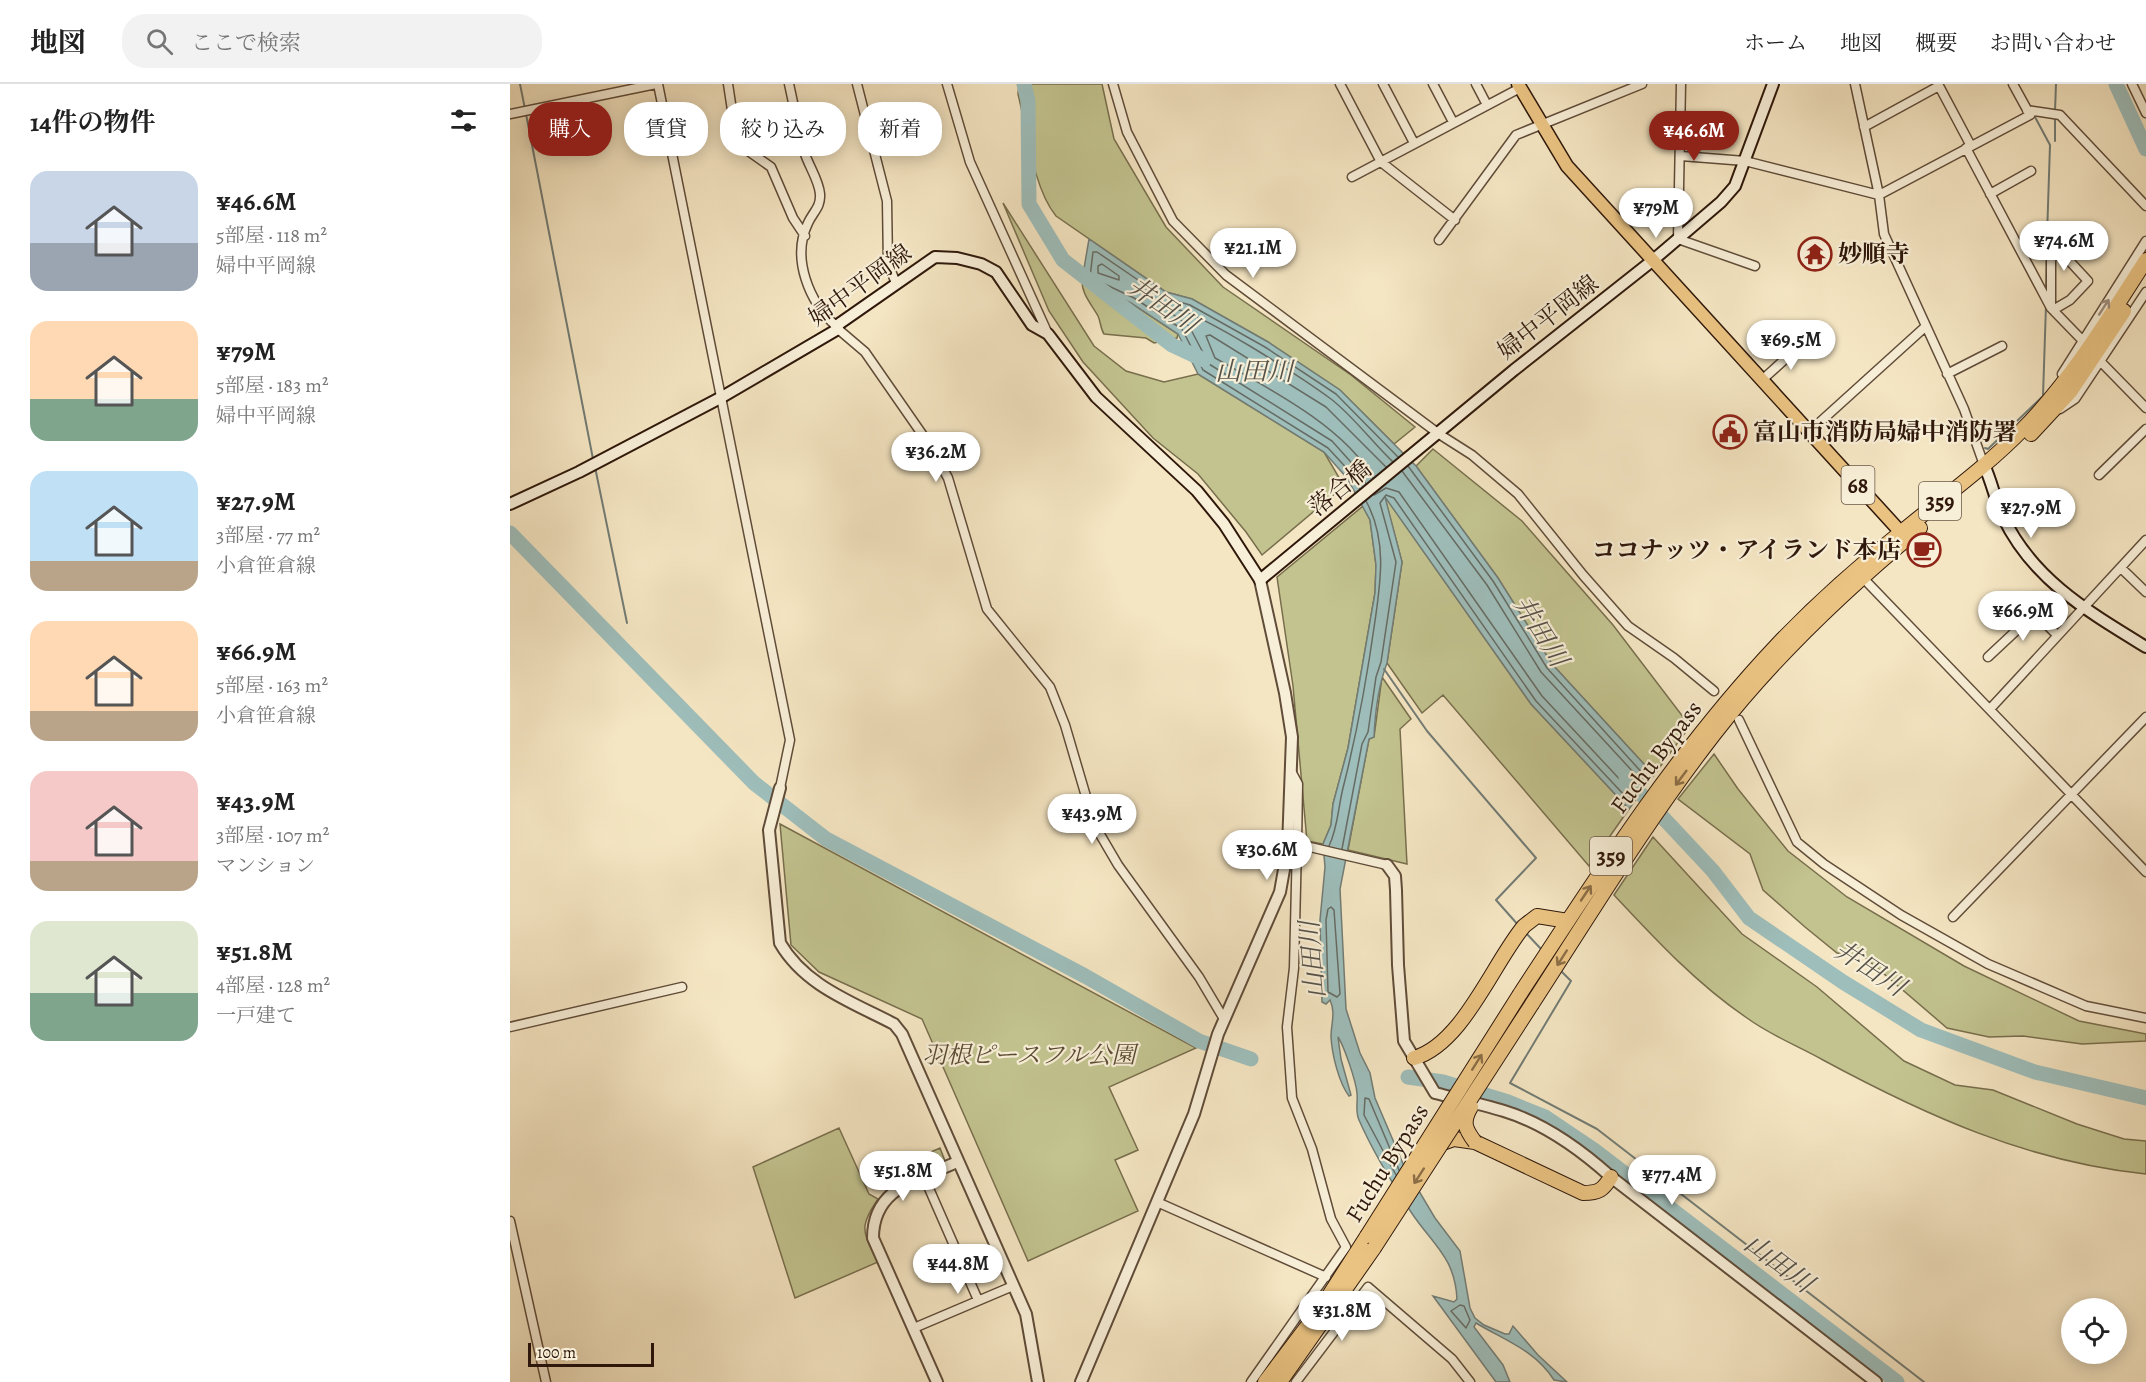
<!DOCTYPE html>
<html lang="ja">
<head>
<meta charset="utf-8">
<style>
  body { margin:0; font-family:Alegreya,"Noto Serif JP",serif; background:#f2f2f2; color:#222; height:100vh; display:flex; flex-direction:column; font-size:22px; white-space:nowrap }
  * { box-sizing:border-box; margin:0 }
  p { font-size:20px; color:#767676 }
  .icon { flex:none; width:33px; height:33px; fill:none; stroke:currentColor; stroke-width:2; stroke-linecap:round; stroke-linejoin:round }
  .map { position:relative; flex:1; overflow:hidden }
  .drawer { display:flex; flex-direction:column; background:#fff; width:510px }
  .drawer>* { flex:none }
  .top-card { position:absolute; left:18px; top:18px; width:570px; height:54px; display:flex; gap:12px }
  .fabs { position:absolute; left:1551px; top:1214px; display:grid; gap:12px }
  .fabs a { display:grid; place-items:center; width:66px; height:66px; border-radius:50%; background:#fff; box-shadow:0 3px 15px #0003; font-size:30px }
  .scale { position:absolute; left:18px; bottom:15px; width:126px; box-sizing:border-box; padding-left:6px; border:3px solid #2f180b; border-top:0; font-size:16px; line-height:21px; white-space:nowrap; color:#2f180b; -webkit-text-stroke:4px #f8efd8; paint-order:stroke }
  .price { position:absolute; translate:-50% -51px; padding:0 14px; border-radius:21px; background:#fff; color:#222; font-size:20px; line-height:39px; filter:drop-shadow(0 2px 3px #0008) }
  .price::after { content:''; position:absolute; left:50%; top:36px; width:18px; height:14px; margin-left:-9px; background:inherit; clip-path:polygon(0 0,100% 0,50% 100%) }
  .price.selected { background:#8f2418; color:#fff }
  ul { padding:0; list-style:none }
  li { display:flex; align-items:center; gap:18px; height:150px; padding:0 30px }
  li span { display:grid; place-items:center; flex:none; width:168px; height:120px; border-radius:18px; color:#555 }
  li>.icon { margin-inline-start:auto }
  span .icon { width:72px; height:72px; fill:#fffc; stroke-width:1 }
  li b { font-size:26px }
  h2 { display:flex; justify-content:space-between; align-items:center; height:72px; padding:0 30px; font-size:26px }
  .pill { padding:0 21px; border-radius:24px; background:#fff; box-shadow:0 3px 15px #0003; font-size:21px; line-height:54px }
  .pill.selected { background:#8f2418; color:#fff }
  header { display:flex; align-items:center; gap:36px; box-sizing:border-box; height:84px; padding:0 30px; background:#fff; border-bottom:2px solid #e0e0e0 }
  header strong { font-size:28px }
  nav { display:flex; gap:33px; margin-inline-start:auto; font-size:21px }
  .search { width:420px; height:54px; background:#f2f2f2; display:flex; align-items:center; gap:15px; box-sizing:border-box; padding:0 21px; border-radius:24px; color:#767676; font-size:22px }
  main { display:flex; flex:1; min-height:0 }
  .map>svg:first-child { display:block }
  .green { fill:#c2c38f; stroke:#786e4d; stroke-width:1.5 }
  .water { fill:#9ebebb; stroke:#727c75; stroke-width:1.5 }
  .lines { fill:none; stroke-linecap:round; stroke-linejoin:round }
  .shore { stroke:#666b63; stroke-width:1.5 }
  .stream { stroke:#727c75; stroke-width:2 }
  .river { stroke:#9ebebb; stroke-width:15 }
  .minor-casing { stroke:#604c39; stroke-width:11 }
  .tertiary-casing { stroke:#604c39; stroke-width:14 }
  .secondary-casing { stroke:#2f180b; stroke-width:14 }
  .primary-casing { stroke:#2f180b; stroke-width:15 }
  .trunk-casing { stroke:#2f180b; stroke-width:16 }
  .minor { stroke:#f8efd8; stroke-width:8 }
  .tertiary { stroke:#f8efd8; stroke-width:10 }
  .secondary { stroke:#f8efd8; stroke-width:10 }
  .primary { stroke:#eac382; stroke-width:12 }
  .trunk { stroke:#eac382; stroke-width:14 }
  .trunk-bridge-casing { stroke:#2f180b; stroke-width:16; stroke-linecap:butt }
  .trunk-bridge { stroke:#eac382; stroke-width:14 }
  .oneway { stroke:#9e8e7c }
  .oneway2 { stroke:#8c6e46 }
  .labels { text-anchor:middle; stroke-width:4.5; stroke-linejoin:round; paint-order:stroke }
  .shield { fill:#f8efd8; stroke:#6b5848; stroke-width:1.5 }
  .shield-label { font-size:22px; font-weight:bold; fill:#2f180b }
  .poi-label { font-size:24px; font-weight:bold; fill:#2f180b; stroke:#f8efd8; text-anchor:start }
  .street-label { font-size:24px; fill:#2f180b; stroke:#f8efd8 }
  .park-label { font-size:24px; font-style:italic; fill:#5b4b33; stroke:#f8efd8 }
  .water-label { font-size:26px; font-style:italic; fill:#565249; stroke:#f8efd8 }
</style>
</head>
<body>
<header>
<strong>地図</strong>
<div class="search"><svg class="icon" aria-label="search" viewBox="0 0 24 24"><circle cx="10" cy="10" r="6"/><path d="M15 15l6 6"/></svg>ここで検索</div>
<nav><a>ホーム</a><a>地図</a><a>概要</a><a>お問い合わせ</a></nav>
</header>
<main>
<section class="drawer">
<h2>14件の物件<svg class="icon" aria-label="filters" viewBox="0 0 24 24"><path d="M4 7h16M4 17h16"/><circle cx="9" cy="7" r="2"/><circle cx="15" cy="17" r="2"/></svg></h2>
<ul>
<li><span style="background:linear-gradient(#c9d6e8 60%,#9aa5b1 0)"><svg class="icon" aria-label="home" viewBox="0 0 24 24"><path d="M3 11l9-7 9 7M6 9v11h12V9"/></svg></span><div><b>¥46.6M</b><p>5部屋 · 118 m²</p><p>婦中平岡線</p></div></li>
<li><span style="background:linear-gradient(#ffd9b3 65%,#7fa58c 0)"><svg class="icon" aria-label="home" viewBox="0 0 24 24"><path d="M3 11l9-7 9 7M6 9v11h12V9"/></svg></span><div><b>¥79M</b><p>5部屋 · 183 m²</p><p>婦中平岡線</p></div></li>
<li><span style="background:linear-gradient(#bfe0f5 75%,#b9a48a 0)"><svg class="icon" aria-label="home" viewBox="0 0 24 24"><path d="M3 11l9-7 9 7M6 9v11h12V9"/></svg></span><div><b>¥27.9M</b><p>3部屋 · 77 m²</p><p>小倉笹倉線</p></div></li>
<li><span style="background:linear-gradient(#ffd9b3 75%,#b9a48a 0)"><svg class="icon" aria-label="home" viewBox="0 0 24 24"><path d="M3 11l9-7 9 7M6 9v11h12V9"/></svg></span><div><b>¥66.9M</b><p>5部屋 · 163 m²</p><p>小倉笹倉線</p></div></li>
<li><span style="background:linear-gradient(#f6c9c9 75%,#b9a48a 0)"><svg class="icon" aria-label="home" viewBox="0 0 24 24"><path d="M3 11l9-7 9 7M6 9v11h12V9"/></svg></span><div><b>¥43.9M</b><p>3部屋 · 107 m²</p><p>マンション</p></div></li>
<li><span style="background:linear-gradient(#dfe7d0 60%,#7fa58c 0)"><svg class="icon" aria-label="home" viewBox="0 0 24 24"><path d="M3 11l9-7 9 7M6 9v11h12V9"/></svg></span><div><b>¥51.8M</b><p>4部屋 · 128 m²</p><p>一戸建て</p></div></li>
</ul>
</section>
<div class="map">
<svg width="1636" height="1298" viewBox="0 0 1636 1298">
  <rect width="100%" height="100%" fill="#f5e6c3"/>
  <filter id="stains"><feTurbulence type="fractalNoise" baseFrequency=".00333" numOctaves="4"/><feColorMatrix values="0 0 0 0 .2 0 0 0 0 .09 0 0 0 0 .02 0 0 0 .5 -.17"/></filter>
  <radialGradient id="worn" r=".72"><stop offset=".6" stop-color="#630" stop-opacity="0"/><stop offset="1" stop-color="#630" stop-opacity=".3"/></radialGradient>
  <path class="green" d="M509,0h83l12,55 52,88 57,60 128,88 64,52 -21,17 -54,-54 -72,-48 -76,-43 -26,-7 -110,-76c-23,-28 -29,-86 -38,-122z
    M493,119l91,143 32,25 38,11 34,-8 126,78 20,34 -82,69 -16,-23 -48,-58 -45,-36 -70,-76 -34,-51z
    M572,196l49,23 47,31 -1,4 -23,5 -8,-5 -42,-4c-4,-6 -3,-12 -6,-18 -6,-11 -17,-23 -16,-36z
    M923,365l89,72 91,104 77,101 -36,49 -102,-111 -54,-86 -82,-112z
    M874,411l147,209 98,105 -40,57 -146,-171 -21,18 -35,-50 15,-101z
    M853,422l7,14 6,45 -1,28 -27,155 -15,56 -2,21 -8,19 -16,-3 -14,-155 -16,-109z
    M872,593l29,42 -11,10 7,135 -59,-14 21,-111 5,-2z
    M1204,670l24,35 50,62 59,46 117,69 115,55 67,13v7l-64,3 -59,-8 -34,1 -42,-9 -84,-72 -26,-3 -32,-26 -42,-37 -13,-36 -72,-55z
    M270,740l416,224 -87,39 29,63 -23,10 23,51 -110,50 -106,-242 -103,-47 -28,-27z
    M1143,753l89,97 75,53 87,74 51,24 38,5 84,34 47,15 22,2v33c-118,-12 -221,-59 -323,-114 -25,-14 -53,-25 -76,-42 -50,-34 -91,-78 -133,-123z
    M329,1044l30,66 9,5c-20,29 -15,33 0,63l-83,36 -42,-131z
    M430,1064l5,13 -61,27 -10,-12z"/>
  <path class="water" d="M579,155l77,53 26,7 76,43 72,48 76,76 82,112 54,86 102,111 -25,34 -98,-105 -146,-207 17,65 -15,101c-9,24 -12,49 -13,74l-5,2 -29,150 6,120 14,44 10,20 5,25 29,68 31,52 25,33 10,57 5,10 9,7 21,9h4l4,-8 25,29 29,27 -13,-2c-19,-30 -50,-40 -78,-57l-2,4 29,38 7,17h-14l-63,-86 21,6 3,-3c-2,-42 -25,-55 -46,-87 -19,-29 -38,-60 -52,-92 -4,-9 -1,-17 -2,-27 -1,-12 -13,-47 -19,-56l3,22 10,36 -2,1c-10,-13 -17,-41 -18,-59 0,-14 5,-24 -1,-37l-4,4 -4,-2 -2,-82 5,-53 -2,-23 8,-19 2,-21 15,-56 27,-155 1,-28 -6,-45 -23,-42 -23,-26 -126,-78 -20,-40 -47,-31 -49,-23z"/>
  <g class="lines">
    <path class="shore" d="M592,180l17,12v4l-21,-7v-7z
      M863,394c-29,-52 -107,-91 -158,-120l-9,-22 4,-1 116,72 60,60
      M856,400l-8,-14 -26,-29 -123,-77 -20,-38 -18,-13v-4c22,-3 137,73 160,90 22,17 41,43 62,63
      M850,405l-8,-15 -24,-26 -125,-78 -21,-41 -48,-31 -44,-21 3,-25h4l66,45 27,8 75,42 71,47 62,63
      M864,411l12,-7 13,4 143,204 83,89h4l6,-11 -94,-102 -54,-87 -85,-114
      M819,762c9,-19 9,-38 14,-58 14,-55 24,-110 32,-167 6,-41 12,-82 -9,-120
      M832,765l20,-105 6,-12 8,-55 5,-15 15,-100 -16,-59 6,-8 8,3 142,203 90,96h4l15,-21 -98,-108 -54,-87 -85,-115
      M821,823l3,3 6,84 -3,3 -9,-5 -2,-72 2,-11z
      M886,1091l-32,-60 1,-17 4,1 30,71
      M950,1221l4,1 6,14 -4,8 -15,-17z"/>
    <path class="stream" d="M10,0l5,25
      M1545,27l1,-27
      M16,30l67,345
      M1525,33l15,28 -3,91
      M1545,57v-24
      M1536,209l1,-36
      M1475,364l3,1 55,-53 3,-91
      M85,383l32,156
      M874,585l43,62 109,127 -40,42 23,26
      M1015,848l17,18
      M1050,886l11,11 -61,102 87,46 327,253"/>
    <path class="river" d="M514,0l4,17 1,103 34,56 109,85 32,15
      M1606,0l30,65
      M0,449l244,250 72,56 259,137 114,65 52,18
      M1116,694l87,93 36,47 94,64 78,48 114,42 111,26
      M898,993l35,5 65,20 37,15 49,33 303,232"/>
    <defs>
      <path id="minor" d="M148,0l132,656 -10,48
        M218,0l9,59 34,24 22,51 12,18
        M279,0c5,22 9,45 15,67 4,14 15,29 16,43 1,13 -7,18 -12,29 -17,35 1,79 28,103
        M347,0l30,117 1,63 8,19
        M437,0l23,78 78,172
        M603,0l14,48 46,89 53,54 213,159 33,21 46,39 65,81 45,51 46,32 40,33
        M830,0l41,78 74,58
        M873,0l31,59
        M923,0l20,38
        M966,0l11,21
        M1171,0l-3,155 77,27
        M1345,0l24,111 5,39 80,175 20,56
        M1428,0l33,62
        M1622,0l14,29
        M1517,26l33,5 86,91
        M0,30l146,-30
        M1354,43l75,-41
        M1456,64l85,160 32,33
        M1171,72l64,5 134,34 151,-80 -17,-31
        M842,93l168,-89
        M1480,110l41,-23
        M929,156l77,-105 126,-51
        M1540,172l13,-2 25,27 -18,19 -17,10
        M1541,221v-69
        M328,245l27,23 66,95 17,31 39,131 63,78 15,38 25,85 11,26 17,29 81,112 25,42
        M1591,278l45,46
        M1437,290l55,-28
        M1552,290l84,-133
        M1252,296l41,-37
        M1550,325l15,-10 71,-107
        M1299,348l116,-105
        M1589,391l47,-46
        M1611,484l25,24
        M1354,495l282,293
        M1478,573l47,-44 22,22
        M1480,625l156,-169
        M1229,636l58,122 27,22 77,51 87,49 98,42 60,12
        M782,689l6,11 -1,60 90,21
        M1443,833l193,-200
        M0,943l172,-40
        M414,1093l54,123
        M647,1118l169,75
        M0,1137l36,161
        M404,1244l99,-42
        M741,1298l95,-135 -15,-28 -19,-70 -20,-51 -5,-71 7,-59 3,-124
        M786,1298l72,-95 84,72 18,23"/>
      <path id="tertiary" d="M270,704l-11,42 11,113c25,43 72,59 114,81l8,10 124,280 12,68
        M877,781l8,11 1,14 2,75 6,76 31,52c23,6 46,11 69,18 39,12 77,39 107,66l265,205
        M427,1298l-64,-144c0,-51 45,-58 84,-76
        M571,1298l113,-268 24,-80 62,-142 8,-45 4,-110 -7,-44 -25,-113"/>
      <path id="secondary" d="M1474,381c8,17 11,35 19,52 30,63 86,95 143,130
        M0,420l69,-32 143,-75 116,-68 -2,-3 99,-69 22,1 24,6 15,8 36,53 16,9 48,63 101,94 27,33 36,56 254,-210 138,-109 69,-59 14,-16 38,-102"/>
      <path id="primary" d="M1008,0l49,82 339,372"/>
      <path id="trunk" d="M1521,350l39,-42 54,-81
        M1010,910c79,-121 157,-243 257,-349 39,-41 83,-80 127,-115 40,-33 83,-64 119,-101 49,-50 85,-110 123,-169
        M1022,920c59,-91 116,-185 183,-271 59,-76 131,-144 205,-205
        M904,974c49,-14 79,-95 110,-132l13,-10 31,5
        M930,1060l14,-5 21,3 108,51c16,0 20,-3 28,-16
        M755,1298l56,-74 46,-72
        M770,1298l94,-134"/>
    </defs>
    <use href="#minor" class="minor-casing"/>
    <use href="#tertiary" class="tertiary-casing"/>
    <use href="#secondary" class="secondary-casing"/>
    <use href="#primary" class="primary-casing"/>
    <use href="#trunk" class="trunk-casing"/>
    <use href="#minor" class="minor"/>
    <use href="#tertiary" class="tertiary"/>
    <use href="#secondary" class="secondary"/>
    <use href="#primary" class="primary"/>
    <use href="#trunk" class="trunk"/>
    <defs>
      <path id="trunk-bridge" d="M961,1023c-9,15 -6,22 4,35
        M857,1152l153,-242
        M864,1164l158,-244"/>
    </defs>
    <use href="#trunk-bridge" class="trunk-bridge-casing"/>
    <use href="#trunk-bridge" class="trunk-bridge"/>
  </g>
  <defs><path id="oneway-shaft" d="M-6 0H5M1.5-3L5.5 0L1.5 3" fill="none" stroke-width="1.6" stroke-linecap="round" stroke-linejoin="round" transform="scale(1.5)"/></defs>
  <use class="oneway" href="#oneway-shaft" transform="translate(1594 223) rotate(-57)"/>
  <g class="oneway2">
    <use href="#oneway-shaft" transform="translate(1171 694) rotate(127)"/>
    <use href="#oneway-shaft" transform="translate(1076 809) rotate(-56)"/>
    <use href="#oneway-shaft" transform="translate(1052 874) rotate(123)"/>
    <use href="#oneway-shaft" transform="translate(967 978) rotate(-58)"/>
    <use href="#oneway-shaft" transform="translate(909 1092) rotate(123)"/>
  </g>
  <defs>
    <symbol id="temple-ring" viewBox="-11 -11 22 22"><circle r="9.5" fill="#f8efd8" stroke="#8f2418" stroke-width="1.5"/><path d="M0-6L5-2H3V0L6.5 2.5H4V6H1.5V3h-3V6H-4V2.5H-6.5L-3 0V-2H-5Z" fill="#8f2418"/></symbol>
    <symbol id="civic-ring" viewBox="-11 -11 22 22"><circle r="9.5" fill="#f8efd8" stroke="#8f2418" stroke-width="1.5"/><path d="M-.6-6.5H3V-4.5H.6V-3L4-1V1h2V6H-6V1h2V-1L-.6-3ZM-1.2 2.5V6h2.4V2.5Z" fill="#8f2418"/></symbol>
    <symbol id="cafe-ring" viewBox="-11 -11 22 22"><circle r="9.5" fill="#f8efd8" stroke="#8f2418" stroke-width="1.5"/><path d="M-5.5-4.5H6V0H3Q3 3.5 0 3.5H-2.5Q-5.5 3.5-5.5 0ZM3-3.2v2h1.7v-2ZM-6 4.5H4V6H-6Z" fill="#8f2418"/></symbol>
  </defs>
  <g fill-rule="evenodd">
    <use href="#temple-ring" x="1286" y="151" width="38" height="38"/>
    <use href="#civic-ring" x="1201" y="329" width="38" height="38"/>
    <use href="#cafe-ring" x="1395" y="447" width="38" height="38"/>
  </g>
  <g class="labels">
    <g class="shield">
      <rect x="1331.5" y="382" width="33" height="38" rx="4.5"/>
      <rect x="1409" y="398" width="42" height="38" rx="4.5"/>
      <rect x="1080" y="753" width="42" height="38" rx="4.5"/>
    </g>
    <g class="shield-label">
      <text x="1348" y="409">68</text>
      <text x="1430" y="425">359</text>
      <text x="1101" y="780">359</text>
    </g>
    <g class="poi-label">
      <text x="1328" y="178">妙順寺</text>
      <text x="1243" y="356">富山市消防局婦中消防署</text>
      <text x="1391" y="474" text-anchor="end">ココナッツ・アイランド本店</text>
    </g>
    <g class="street-label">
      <text transform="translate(350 201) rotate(-36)" y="8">婦中平岡線</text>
      <text transform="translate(1038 233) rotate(-38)" y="8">婦中平岡線</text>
      <text transform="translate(830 404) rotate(-39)" y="8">落合橋</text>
      <text transform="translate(1146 673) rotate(-53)" y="8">Fuchu Bypass</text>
      <text transform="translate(877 1079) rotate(-58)" y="8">Fuchu Bypass</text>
    </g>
    <g class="park-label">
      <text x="519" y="979">羽根ピースフル公園</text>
    </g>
    <g class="water-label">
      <text transform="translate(653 221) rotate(35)" y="9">井田川</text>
      <text x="744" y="296">山田川</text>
      <text transform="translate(1031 547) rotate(58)" y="9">井田川</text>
      <text transform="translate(802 876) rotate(-95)" y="9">山田川</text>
      <text transform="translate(1360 884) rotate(33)" y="9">井田川</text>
      <text transform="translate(1269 1179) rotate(37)" y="9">山田川</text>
    </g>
  </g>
  <rect width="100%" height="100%" filter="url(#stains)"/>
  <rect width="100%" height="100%" fill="url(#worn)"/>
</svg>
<div class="fabs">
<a><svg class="icon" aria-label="locate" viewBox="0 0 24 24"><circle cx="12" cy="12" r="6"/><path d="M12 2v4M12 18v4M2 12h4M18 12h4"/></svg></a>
</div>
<div class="scale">100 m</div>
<b class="price selected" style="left:1184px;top:78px">¥46.6M</b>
<b class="price" style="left:1146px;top:155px">¥79M</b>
<b class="price" style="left:1554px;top:188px">¥74.6M</b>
<b class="price" style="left:743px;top:195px">¥21.1M</b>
<b class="price" style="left:1281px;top:287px">¥69.5M</b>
<b class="price" style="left:426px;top:399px">¥36.2M</b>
<b class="price" style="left:1521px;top:455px">¥27.9M</b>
<b class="price" style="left:1513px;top:558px">¥66.9M</b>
<b class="price" style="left:582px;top:761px">¥43.9M</b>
<b class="price" style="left:757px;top:797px">¥30.6M</b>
<b class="price" style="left:393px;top:1118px">¥51.8M</b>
<b class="price" style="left:1162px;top:1122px">¥77.4M</b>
<b class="price" style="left:448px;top:1211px">¥44.8M</b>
<b class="price" style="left:832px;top:1258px">¥31.8M</b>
<div class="top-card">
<a class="pill selected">購入</a>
<a class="pill">賃貸</a>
<a class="pill">絞り込み</a>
<a class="pill">新着</a>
</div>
</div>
</main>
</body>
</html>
